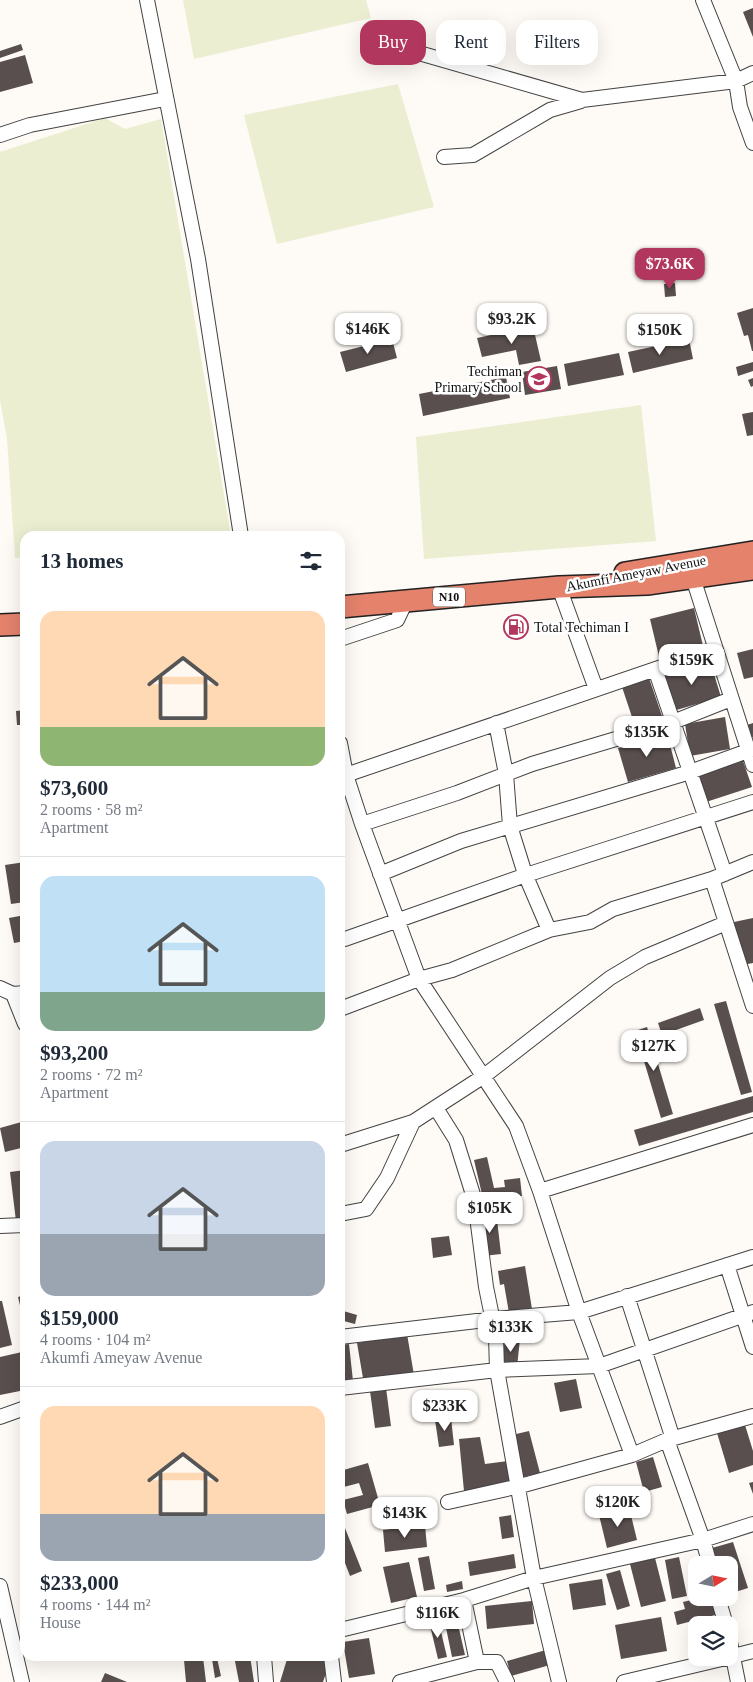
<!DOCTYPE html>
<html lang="en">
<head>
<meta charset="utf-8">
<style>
  body { margin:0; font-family:"Times New Roman",serif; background:#f2f2f3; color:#1f2937; height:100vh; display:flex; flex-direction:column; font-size:19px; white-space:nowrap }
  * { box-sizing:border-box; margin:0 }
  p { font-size:16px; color:#747a83 }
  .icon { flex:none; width:28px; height:28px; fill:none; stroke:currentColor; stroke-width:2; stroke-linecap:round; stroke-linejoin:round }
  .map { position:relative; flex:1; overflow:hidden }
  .details { position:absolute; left:20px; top:531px; width:325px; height:1130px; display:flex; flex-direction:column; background:#fff; border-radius:15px; box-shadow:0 5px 20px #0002 }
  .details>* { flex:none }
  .guide { position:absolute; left:360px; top:20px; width:318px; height:45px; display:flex; gap:10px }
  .needle { width:32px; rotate:80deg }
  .tools { position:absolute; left:688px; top:1556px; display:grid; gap:10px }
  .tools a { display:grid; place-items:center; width:50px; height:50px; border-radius:10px; background:#fff; box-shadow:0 5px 20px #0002; font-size:25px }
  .price { position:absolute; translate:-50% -42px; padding:0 11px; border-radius:10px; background:#fff; color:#222; font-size:16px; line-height:32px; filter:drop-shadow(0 1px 2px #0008) }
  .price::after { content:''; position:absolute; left:50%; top:30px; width:15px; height:11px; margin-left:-8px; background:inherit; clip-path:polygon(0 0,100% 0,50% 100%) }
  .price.selected { background:#b2375e; color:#fff }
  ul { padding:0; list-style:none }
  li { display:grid; align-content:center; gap:10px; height:265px; padding:0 20px }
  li+li { border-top:1px solid #e0e1e3 }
  li span { display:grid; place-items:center; height:155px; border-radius:15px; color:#555 }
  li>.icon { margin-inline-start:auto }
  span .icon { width:90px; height:90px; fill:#fffc; stroke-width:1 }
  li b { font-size:21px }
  h2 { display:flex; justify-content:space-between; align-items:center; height:60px; padding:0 20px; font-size:21px }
  .chip { padding:0 18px; border-radius:15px; background:#fff; box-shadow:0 5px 20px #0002; font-size:18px; line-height:45px }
  .chip.selected { background:#b2375e; color:#fff }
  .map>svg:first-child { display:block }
  .pitch { fill:#eceed2 }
  .building { fill:#584f4e }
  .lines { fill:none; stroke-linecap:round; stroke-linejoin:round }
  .minor-casing { stroke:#434343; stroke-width:16 }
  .highway-casing { stroke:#212121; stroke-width:24 }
  .minor { stroke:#fff; stroke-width:14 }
  .highway { stroke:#e4826c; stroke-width:21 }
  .labels { text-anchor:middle; stroke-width:5; stroke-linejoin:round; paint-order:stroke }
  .shield { fill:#fff; stroke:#585858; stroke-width:1 }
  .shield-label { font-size:12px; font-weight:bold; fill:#101010 }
  .poi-label { font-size:14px; fill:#101010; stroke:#fff; text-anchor:end }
  .street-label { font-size:14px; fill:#101010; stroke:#fff }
</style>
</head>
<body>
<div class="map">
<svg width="753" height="1682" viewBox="0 0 753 1682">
  <rect width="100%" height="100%" fill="#fefaf5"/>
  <path class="pitch" d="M183,0h183l5,18 -177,41z
    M398,84l36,123 -157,37 -33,-129z
    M105,118l20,11 36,-10 70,417h-206v21l-10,1 -8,-119 -7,-39v-248z
    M641,405l15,136 -232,18 -8,-122z"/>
  <path class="building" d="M753,8v29l-10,-25z
    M21,44l2,6 -23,8v-7z
    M25,55l8,28 -33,9v-30z
    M675,283l1,13 -11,1 -1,-13z
    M753,308v43h-1l-4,-16 -4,1 -7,-23z
    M533,326l8,35 -22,4 -3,-15 -34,7 -5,-19z
    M392,339l5,19 -51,14 -6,-20z
    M689,339l4,20 -60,14 -5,-21z
    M619,353l5,22 -56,11 -4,-22z
    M753,362v9l-15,5 -2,-9z
    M557,366l4,23 -36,6 -3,-23z
    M506,377l4,21 -87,18 -4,-22z
    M753,378v8l-2,1 -3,-7z
    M753,412v23l-6,1 -5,-22z
    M694,608l10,42 -44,11 -10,-42z
    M753,649v28l-9,2 -7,-26z
    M710,661l11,36 -48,14 -11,-36z
    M649,678l13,38 -27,10 -13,-39z
    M25,710v15h-8l-1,-14z
    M725,717l5,32 -40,7 -5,-32z
    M753,723v14l-2,1 -4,-13z
    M667,733l9,35 -48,14 -10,-34z
    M743,761l9,26 -46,15 -8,-27z
    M25,862v40l-14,2 -6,-39z
    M25,915v26l-11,2 -5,-25z
    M753,918v45l-11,2 -8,-43z
    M726,1001l26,91 -11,3 -27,-91z
    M700,1008l4,12 -42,15 -4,-12z
    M647,1027l26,87 -12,4 -26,-87z
    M753,1096v16l-114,34 -5,-16z
    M25,1121v26l-20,5 -5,-24z
    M487,1157l7,31 11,-1 -1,-7 16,-2 2,18 -38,7 -10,-43z
    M25,1170v49l-9,2 -6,-49z
    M496,1211l5,43 -18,2 -5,-43z
    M449,1236l3,19 -19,3 -2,-20z
    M525,1266l7,43 -23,4 -5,-29 -4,1 -2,-14z
    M25,1295v27h-1l-6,-25z
    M0,1301h2l10,44 -12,3z
    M340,1310l17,5 -2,9 -15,-4z
    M407,1334l7,41 -50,9 -7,-41z
    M505,1338l15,1 -3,28 -15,-1z
    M349,1344l4,37 -13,1v-37z
    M22,1352l3,16v22l-25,5v-38z
    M576,1379l6,29 -22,4 -6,-29z
    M386,1388l5,38 -16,2 -5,-37z
    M451,1418l3,27 -15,2 -4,-27z
    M745,1425l8,26v14l-24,8 -12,-40z
    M529,1431l11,42 -17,4 -11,-42z
    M480,1437l5,27 23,-3 2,25 -46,5 -5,-52z
    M653,1457l9,30 -18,5 -8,-30z
    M368,1463l12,42 -33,9 -4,-14 20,-5 -4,-12 -19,5v-17z
    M753,1482v12l-4,-11z
    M629,1507l8,33 -30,8 -8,-33z
    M511,1515l3,22 -12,2 -3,-22z
    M343,1523l19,48 -12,5 -10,-26v-26z
    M425,1525l2,22 -42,5 -2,-22z
    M733,1542l15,46 -19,6v-29h-11l-6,-17z
    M514,1554l2,14 -46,8 -2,-14z
    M429,1556l6,33 -11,2 -6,-33z
    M679,1557l8,39 -15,3 -7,-39z
    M655,1558l11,43 -25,6 -11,-43z
    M409,1562l8,35 -26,6 -8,-36z
    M620,1570l10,36 -13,4 -11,-36z
    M602,1579l4,26 -33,5 -4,-26z
    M462,1581l1,8 -16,3 -1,-7z
    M695,1599l2,7 18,-5 4,13 -42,11 -3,-13 11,-3 -2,-7z
    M532,1601l2,23 -47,5 -2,-23z
    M661,1617l6,34 -46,8 -6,-34z
    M438,1619l9,38 -9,2 -9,-38z
    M457,1620l8,35 -13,2 -7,-34z
    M369,1638l6,36 -26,4 -6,-36z
    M546,1650l4,15 -39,11 -4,-15z
    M234,1656h16l4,26h-15z
    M288,1656h28l14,5 -7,21h-43z
    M203,1657l3,25h-20l-2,-22z
    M217,1658l4,18 -6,2 -3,-19z
    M105,1673l22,9h-26z"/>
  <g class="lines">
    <defs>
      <path id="minor" d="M147,0l51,259 43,277
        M703,0l33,81 4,26 13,36
        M412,51l170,49 154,-19 17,-8
        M0,135l30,-10 135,-26
        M444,157l29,-2 77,-45 31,-9
        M693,578l60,187
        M559,587l37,102
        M340,639l57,-19 9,-19
        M655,669l70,205
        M496,723l10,51 4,52 15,48 24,56
        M340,743l6,32 16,49 57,155 97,147 24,65 39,121 53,143
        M340,777l374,-128
        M362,824l95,-31 75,-29 141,-42 58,-23
        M380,874l81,-33 229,-69 63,-23
        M712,879l41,127
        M345,939l181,-64 227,-73
        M0,988l13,6 12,-1
        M13,994l12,30
        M340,1009l79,-30 33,-9 97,-40 41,-8 23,-13 99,-30 41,-17
        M436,1108l20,32 19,61 11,86 10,49 1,34 37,208 25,104
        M340,1145l73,-23
        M540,1191l213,-66
        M340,1214l26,-5 21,-31 26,-56 71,-46 126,-98 35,-21 81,-34
        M0,1226l25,-1
        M727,1265l26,82
        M627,1296l46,143
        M340,1337l154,-18 85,-7 174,-55
        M340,1388l157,-18 102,-4 154,-54
        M0,1417l25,-9
        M667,1440l36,100 7,25
        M448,1502l72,-16 112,-31 35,-15 86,-24
        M0,1586l22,96
        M718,1598l8,27
        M464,1600l13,62
        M340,1630l124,-30 70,-22 169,-38 50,-16
        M729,1637l9,45
        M264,1656l2,26
        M331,1656l3,26
        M729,1657l24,-6
        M400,1682l77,-20h20l10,20
        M624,1682l102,-24"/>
      <path id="highway" d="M625,573l128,-21
        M340,607l219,-20 88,-3 106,-15
        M0,625l25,-1"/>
    </defs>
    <use href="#minor" class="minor-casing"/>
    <use href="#highway" class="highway-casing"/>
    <use href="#minor" class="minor"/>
    <use href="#highway" class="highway"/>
  </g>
  <defs>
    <symbol id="school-ring" viewBox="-11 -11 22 22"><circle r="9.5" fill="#fff" stroke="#b2375e" stroke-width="1.5"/><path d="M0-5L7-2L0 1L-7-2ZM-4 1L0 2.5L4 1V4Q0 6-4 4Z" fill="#b2375e"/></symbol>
    <symbol id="fuel-ring" viewBox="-11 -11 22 22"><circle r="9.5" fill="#fff" stroke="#b2375e" stroke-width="1.5"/><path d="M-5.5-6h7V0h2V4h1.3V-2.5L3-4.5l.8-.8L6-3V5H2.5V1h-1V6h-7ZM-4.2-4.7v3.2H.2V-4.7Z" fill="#b2375e"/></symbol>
  </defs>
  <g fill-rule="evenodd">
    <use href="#school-ring" x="525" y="365" width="28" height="28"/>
    <use href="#fuel-ring" x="502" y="613" width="28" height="28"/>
  </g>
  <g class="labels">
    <rect class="shield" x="433" y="587.5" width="32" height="19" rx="4"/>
    <g class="shield-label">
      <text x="449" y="601">N10</text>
    </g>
    <g class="poi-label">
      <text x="522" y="376">Techiman<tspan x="522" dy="16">Primary School</tspan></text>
      <text x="534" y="632" text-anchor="start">Total Techiman I</text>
    </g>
    <g class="street-label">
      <text transform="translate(636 573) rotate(-11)" y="5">Akumfi Ameyaw Avenue</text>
    </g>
  </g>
</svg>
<div class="tools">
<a><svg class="needle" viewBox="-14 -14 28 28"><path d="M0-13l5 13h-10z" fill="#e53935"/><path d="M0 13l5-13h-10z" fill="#747a83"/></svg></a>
<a><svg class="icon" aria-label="layers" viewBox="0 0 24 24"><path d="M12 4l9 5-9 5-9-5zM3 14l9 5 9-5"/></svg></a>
</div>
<b class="price selected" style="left:670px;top:290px">$73.6K</b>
<b class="price" style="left:512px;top:345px">$93.2K</b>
<b class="price" style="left:368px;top:355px">$146K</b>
<b class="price" style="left:660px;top:356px">$150K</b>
<b class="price" style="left:692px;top:686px">$159K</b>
<b class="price" style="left:647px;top:758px">$135K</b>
<b class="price" style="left:654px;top:1072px">$127K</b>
<b class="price" style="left:490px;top:1234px">$105K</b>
<b class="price" style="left:511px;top:1353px">$133K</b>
<b class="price" style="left:445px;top:1432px">$233K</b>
<b class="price" style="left:618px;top:1528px">$120K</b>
<b class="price" style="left:405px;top:1539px">$143K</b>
<b class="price" style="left:438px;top:1639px">$116K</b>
<div class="guide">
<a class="chip selected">Buy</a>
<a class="chip">Rent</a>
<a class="chip">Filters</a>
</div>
<section class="details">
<h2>13 homes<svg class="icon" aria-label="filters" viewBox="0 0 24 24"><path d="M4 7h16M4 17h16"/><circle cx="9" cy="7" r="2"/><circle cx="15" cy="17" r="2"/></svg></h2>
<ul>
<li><span style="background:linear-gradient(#ffd9b3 75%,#8fb573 0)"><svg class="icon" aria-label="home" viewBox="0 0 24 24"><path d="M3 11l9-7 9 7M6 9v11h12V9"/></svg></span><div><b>$73,600</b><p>2 rooms · 58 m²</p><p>Apartment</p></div></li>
<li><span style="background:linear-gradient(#bfe0f5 75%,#7fa58c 0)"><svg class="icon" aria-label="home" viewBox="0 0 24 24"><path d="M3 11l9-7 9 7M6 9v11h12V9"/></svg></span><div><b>$93,200</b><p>2 rooms · 72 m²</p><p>Apartment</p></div></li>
<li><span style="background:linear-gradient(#c9d6e8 60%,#9aa5b1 0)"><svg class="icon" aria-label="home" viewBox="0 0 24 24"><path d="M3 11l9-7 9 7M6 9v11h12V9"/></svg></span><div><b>$159,000</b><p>4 rooms · 104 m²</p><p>Akumfi Ameyaw Avenue</p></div></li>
<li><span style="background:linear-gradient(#ffd9b3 70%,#9aa5b1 0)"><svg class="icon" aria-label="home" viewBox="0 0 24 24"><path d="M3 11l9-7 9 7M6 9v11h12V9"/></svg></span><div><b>$233,000</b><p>4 rooms · 144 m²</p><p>House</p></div></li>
</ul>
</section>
</div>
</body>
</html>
